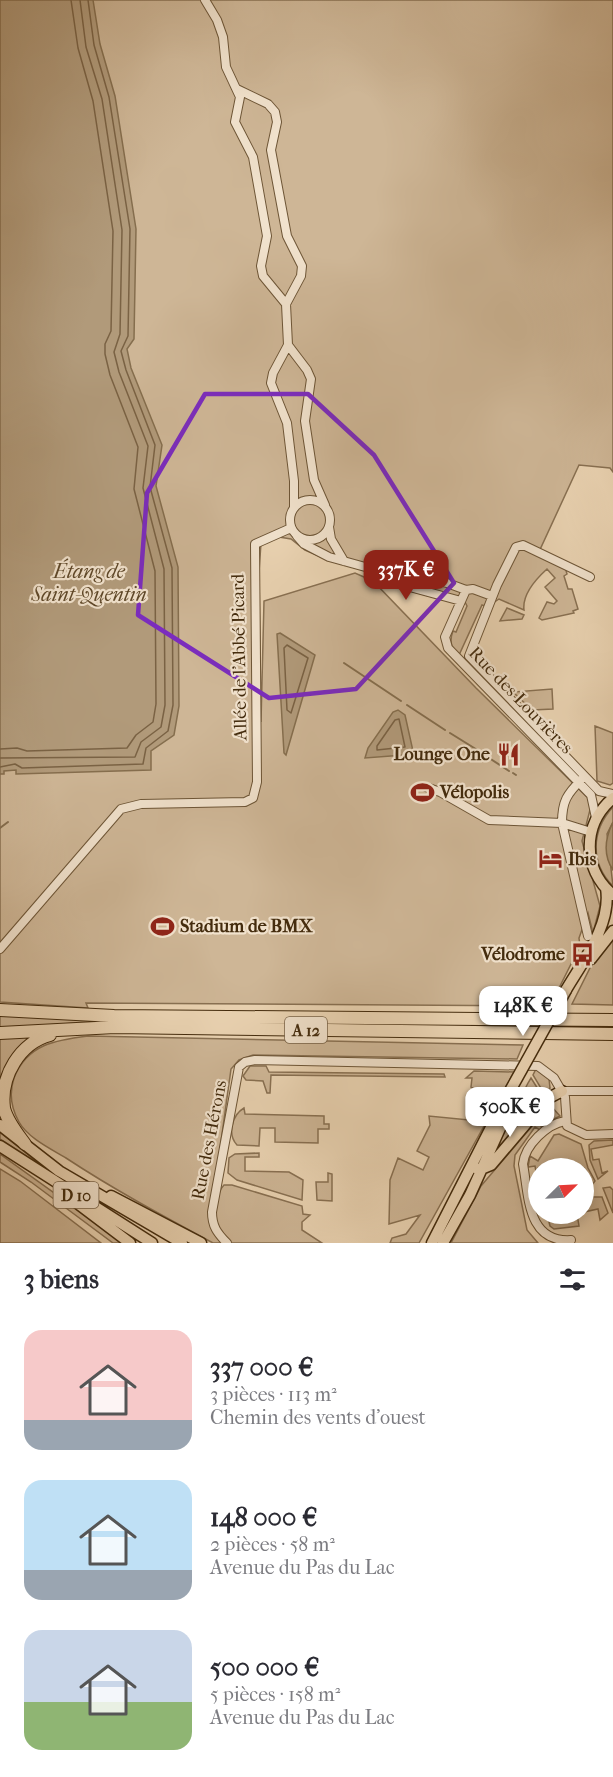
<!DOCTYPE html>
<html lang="fr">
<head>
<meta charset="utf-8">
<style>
  body { margin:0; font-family:"IM FELL French Canon",serif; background:#f2f2f3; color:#2b2b33; height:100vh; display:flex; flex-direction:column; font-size:22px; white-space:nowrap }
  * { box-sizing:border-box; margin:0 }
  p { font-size:20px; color:#7c7c81 }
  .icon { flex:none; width:33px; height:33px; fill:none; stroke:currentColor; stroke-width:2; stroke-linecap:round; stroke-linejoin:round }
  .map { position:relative; height:1243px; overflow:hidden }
  .details { display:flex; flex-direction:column; background:#fff; flex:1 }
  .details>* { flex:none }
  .needle { width:39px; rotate:66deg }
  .buttons { position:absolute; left:528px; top:1158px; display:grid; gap:12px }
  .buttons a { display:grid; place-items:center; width:66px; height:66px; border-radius:50%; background:#fff; box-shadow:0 3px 15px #0003; font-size:30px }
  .price { position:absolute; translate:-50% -51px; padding:0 14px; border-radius:12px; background:#fff; color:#222; font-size:20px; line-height:39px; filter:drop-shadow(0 2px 3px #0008) }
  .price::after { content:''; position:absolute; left:50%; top:36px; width:18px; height:14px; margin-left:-9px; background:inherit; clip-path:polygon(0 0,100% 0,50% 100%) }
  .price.current { background:#8f2418; color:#fff }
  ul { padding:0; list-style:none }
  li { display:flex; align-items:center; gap:18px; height:150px; padding:0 24px }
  li span { display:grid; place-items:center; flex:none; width:168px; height:120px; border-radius:18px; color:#555 }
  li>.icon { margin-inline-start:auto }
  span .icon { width:72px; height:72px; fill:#fffc; stroke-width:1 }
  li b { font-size:26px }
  h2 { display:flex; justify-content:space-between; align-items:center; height:72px; padding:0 24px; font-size:26px }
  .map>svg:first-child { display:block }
  .green { fill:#ceb696; stroke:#887052; stroke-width:1.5 }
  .water { fill:#b19a7a; stroke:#856e4e; stroke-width:1.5 }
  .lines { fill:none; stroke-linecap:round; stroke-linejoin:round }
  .shore { stroke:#7a6244; stroke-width:1.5 }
  .stream { stroke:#856e4e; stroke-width:2 }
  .minor-casing { stroke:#6d5536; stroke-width:10 }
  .major-casing { stroke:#432b0d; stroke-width:13 }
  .highway-casing { stroke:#432b0d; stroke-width:14 }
  .minor { stroke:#f1e2cd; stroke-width:8 }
  .major { stroke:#ead3b2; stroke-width:10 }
  .highway { stroke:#ead3b2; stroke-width:12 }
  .major-bridge-casing { stroke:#432b0d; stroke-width:13; stroke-linecap:butt }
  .major-bridge { stroke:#ead3b2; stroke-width:10 }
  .marked { fill:none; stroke:#7b2cbf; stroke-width:4.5; stroke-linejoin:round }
  .labels { text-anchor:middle; stroke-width:4.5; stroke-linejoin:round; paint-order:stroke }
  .shield { fill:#f1e2cd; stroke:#776247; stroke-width:1.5 }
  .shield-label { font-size:16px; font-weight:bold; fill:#432b0d }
  .street-label { font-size:18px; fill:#432b0d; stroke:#f1e2cd }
  .poi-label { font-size:18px; font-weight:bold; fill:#432b0d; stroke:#f1e2cd; text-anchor:start }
  .water-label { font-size:20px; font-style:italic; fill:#5e4728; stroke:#f1e2cd }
</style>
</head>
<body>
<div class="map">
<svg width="613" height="1243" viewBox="0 0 613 1243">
  <rect width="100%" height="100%" fill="#ead3b2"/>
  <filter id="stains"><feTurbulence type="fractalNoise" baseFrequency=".00333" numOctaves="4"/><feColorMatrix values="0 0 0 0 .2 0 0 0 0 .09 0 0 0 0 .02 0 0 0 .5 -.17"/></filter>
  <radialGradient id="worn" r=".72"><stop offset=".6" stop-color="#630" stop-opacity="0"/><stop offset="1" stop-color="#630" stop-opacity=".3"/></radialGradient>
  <path class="green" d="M0,0h613v472l-3,-4 -31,-3 -41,89 27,13 2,7 -3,2 4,13h4l6,20 -5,2 1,2 -32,7 -3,-2 8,-16 7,2 3,-3 -12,-14 10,-9 -8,-9c-11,10 -25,25 -23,41l-25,-11 -6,4 -7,-1 -1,4 -3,-1 -23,50c-8,-6 -10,-14 -6,-24l3,1 11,-26 -2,-4 -22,-2 -54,-15 -13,-12 -48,-13 -23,-10 -14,-11 -12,-2 -18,6 -2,29 2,150 3,-121 91,-28 18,8 103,107 112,110 3,8 -9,35 18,65 -7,27 -5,-20 -9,25 1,8 -30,60 -464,-3 2,5 -88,-6z
    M507,608l17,7 -2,4 -22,2z
    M552,689l1,20 -21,1 -19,-18z
    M595,726l18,7v50l-3,2 -13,-4z
    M613,807v15l-6,12 6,52c-23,-23 -22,-55 0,-79z
    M613,934v71l-41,-1 23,-46z
    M0,1014l87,6 6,2 -93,6z
    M35,1036l-24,21 -11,29v-49z
    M88,1036l435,9 -6,14 -264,-4 -14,5 -8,9 -21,152 12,22h-9c-50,-27 -100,-54 -147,-85 -15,-9 -38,-20 -47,-36 -8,-14 -10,-29 -5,-44 13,-34 42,-38 74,-42z
    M250,1066h16l3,6 175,2 1,3 -174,-2 -1,18h-3l-4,-12 -17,-1 -3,-4z
    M536,1069l13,10 1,9 -5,7 -12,-20z
    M474,1071l40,1 -95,171h-29l2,-5 14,-4 14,-19 -31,9 1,-44 8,-22 25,12 6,-13 -12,-6 13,-26 -1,-9 40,4 13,-26 -11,-7 1,-9h-6z
    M531,1078l12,19 -53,61 38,-75z
    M550,1105l10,11 -8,4 -2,-2 -10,7 2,2 -2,3 -5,-3 -20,28 -1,11 13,64 11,13h-87l30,-57z
    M244,1108l1,6 79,2v8h5v5h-11v14l-43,-1v-14h-15l-1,18 -22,-1c-10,-11 -5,-30 7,-37z
    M0,1132l42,34 -42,-27z
    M559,1134l22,10 7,24 7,13 -3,4 -6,1 -2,-18h-8l-1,-6 -37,6v14l-3,-16 -7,1 2,-11 8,5 16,-26z
    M613,1140v5l-22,4 2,11 6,-1 3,14 6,-2 -10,8 -8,-19 -1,-15 5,-4z
    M259,1153v4h-14v14l44,1 14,8 -1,20 -65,-20 -9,-7 1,-15 6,-4z
    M0,1154l124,89h-11l-82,-61 -31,-20z
    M0,1169l20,12 81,62h-101z
    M328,1173l4,1v27l-15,-1 -1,-18h12z
    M224,1185h8l70,21 1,8 7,1 -8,7v8l20,13h-91c-4,-4 -11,-10 -13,-15 -5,-10 -2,-35 6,-43z
    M610,1187l3,3v23l-10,-25z
    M584,1197h18l6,16 -8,7 -2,-11 -14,3z
    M547,1214h30l2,12 -25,3 -4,-3z"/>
  <path class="water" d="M0,0h93l7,44 15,52 21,133 -2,110 -7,10 4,19 31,77 -6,41 22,81 1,139 -5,29 -23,16v19l-135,4v-4l-12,1v3h-4z
    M280,633l35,22 -29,100 -2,-2 -7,-119z
    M398,710l7,5 8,36 -9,4 -39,3 3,-10 25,-36z
    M613,822v48c-10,-15 -8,-32 0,-48z"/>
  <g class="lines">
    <path class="shore" d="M287,645l21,13 -17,55 -4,-3 -3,-62z
      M399,719l6,28 -28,3v-4l18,-26z
      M0,749l17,-1 10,3 100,-3 9,-13 17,-13 3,-18 -1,-133 -21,-82 4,-42 -28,-72 -5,-21v-10l6,-13 2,-100 -20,-130 -15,-53 -7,-48
      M0,758l135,-1 6,-15 20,-15 4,-22 -1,-136 -21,-81 5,-42 -29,-74 -5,-20 6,-18 2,-104 -20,-131 -16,-52 -6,-47
      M0,767l15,-3 7,4 121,-4 3,-16 22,-17 5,-26 -1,-137 -22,-81 5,-42 -29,-75 -5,-19 7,-15 2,-107 -21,-132 -15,-52 -6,-45"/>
    <path class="stream" d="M344,663l57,38
      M407,705l38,25
      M450,733l29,18
      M483,754l26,17
      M513,773l3,2
      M0,828l8,-6"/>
    <defs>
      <path id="minor" d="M205,0l12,20 6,17 3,30 14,30 -5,25 18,35 14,79 -6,30 2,10 23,28
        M237,89l31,15 7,8 2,10 -6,28 16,86 15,30 -1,10 -15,28 2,41 19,25 4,9 -6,42 9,59 11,25
        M288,345l-15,28 -2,10 16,40 7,58v26
        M290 520a20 20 0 1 1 40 0a20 20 0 1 1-40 0Z
        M329,527l2,12 13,22
        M297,536l7,8 25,13 58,16 13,-1 47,11 19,7 7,-1 19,7
        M387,573l8,10 66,18
        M590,577l-67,-32 -7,2 -19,38 -28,71 130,135 14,3
        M466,590l-21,47 3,11 143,147 5,23
        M582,779c-15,15 -20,22 -20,44l26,113
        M426,787l14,5 49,28 73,3 29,9
        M0,949l121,-140 20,-5 104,-2 8,-4 4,-16 -2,-238 36,-16
        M562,1091h51
        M565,1121c-18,3 -40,24 -42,43 6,32 4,79 48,76
        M227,1243c-10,-10 -15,-17 -15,-31l27,-145 6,-5 10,-2 283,6 16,12 11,19 2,29 19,9 27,-1"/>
      <path id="major" d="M613,798c-31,26 -31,71 0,97
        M591,959l22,-28
        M566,990c17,-29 46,-66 40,-102
        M0,1125l59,46 123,72
        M0,1146l152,97
        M476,1168l3,2 12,-5 56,-66 15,-8
        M60,1190l70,53
        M111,1196l90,47
        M432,1243l74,-145
        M443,1243l27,-48 46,-102"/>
      <path id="highway" d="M0,1010l114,6 499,4
        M0,1033l115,-6 498,7
        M25,1144c-8,-11 -18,-23 -21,-36 -4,-32 16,-65 46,-73"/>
    </defs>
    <use href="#minor" class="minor-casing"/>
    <use href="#major" class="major-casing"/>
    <use href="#highway" class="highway-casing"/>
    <use href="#minor" class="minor"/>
    <use href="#major" class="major"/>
    <use href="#highway" class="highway"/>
    <defs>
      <path id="major-bridge" d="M506,1098l60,-108"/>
    </defs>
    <use href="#major-bridge" class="major-bridge-casing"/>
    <use href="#major-bridge" class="major-bridge"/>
  </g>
  <path class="marked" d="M205,394h103l66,61 80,128 -98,106 -87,9 -131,-83 9,-122z"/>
  <defs>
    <symbol id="restaurant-bare" viewBox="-9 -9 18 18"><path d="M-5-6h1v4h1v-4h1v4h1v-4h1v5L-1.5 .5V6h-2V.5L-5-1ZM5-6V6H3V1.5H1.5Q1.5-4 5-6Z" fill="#8f2418" stroke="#f1e2cd" stroke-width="2.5" paint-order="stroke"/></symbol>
    <symbol id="stadium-bare" viewBox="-9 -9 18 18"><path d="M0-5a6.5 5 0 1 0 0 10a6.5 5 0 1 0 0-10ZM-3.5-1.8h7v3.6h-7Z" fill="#8f2418" stroke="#f1e2cd" stroke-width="2.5" paint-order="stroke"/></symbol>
    <symbol id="hotel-bare" viewBox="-9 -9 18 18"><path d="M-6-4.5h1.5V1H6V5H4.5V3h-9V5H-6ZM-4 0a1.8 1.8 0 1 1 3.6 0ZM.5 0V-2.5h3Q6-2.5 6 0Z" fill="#8f2418" stroke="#f1e2cd" stroke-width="2.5" paint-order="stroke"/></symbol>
    <symbol id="bus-bare" viewBox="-9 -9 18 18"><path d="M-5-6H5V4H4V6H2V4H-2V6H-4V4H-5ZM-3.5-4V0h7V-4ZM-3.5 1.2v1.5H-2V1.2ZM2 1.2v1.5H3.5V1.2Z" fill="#8f2418" stroke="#f1e2cd" stroke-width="2.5" paint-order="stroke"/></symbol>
  </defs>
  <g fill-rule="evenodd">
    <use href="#restaurant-bare" x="492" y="738" width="33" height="33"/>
    <use href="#stadium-bare" x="406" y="776" width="33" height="33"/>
    <use href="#hotel-bare" x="534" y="842" width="33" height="33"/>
    <use href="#stadium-bare" x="146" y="910" width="33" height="33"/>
    <use href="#bus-bare" x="566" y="938" width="33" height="33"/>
  </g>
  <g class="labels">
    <g class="shield">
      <rect x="285" y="1017" width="42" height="26" rx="4.5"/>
      <rect x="53.5" y="1182" width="45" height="26" rx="4.5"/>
    </g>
    <g class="shield-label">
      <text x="306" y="1036">A 12</text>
      <text x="76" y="1201">D 10</text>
    </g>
    <g class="street-label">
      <text transform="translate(239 657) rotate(-91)" y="6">Allée de l'Abbé Picard</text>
      <text transform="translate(521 700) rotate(46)" y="6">Rue des Louvières</text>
      <text transform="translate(209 1140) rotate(-79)" y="6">Rue des Hérons</text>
    </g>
    <g class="poi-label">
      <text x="490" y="760" text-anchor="end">Lounge One</text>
      <text x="440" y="798">Vélopolis</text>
      <text x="568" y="865">Ibis</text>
      <text x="180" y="932">Stadium de BMX</text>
      <text x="565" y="960" text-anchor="end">Vélodrome</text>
    </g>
    <g class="water-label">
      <text x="89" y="578">Étang de<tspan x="89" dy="23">Saint-Quentin</tspan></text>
    </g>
  </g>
  <rect width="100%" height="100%" filter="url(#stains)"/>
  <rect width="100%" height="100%" fill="url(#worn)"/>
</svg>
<div class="buttons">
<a><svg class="needle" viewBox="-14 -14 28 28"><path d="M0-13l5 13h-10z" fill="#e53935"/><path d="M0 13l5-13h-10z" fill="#7c7c81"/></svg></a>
</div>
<b class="price current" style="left:406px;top:601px">337K €</b>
<b class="price" style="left:523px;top:1037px">148K €</b>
<b class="price" style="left:510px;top:1138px">500K €</b>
</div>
<section class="details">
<h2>3 biens<svg class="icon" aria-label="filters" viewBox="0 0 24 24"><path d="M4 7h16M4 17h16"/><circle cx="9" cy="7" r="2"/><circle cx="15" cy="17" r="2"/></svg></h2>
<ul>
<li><span style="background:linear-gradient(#f6c9c9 75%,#9aa5b1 0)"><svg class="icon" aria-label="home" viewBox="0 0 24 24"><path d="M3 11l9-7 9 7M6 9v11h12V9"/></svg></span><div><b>337 000 €</b><p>3 pièces · 113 m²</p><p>Chemin des vents d'ouest</p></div></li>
<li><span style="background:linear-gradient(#bfe0f5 75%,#9aa5b1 0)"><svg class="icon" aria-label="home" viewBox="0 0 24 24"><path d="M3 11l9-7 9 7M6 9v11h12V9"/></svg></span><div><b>148 000 €</b><p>2 pièces · 58 m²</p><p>Avenue du Pas du Lac</p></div></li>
<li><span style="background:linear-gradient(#c9d6e8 60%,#8fb573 0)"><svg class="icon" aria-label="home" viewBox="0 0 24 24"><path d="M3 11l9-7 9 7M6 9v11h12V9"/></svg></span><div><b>500 000 €</b><p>5 pièces · 158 m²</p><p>Avenue du Pas du Lac</p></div></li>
</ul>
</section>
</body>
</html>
